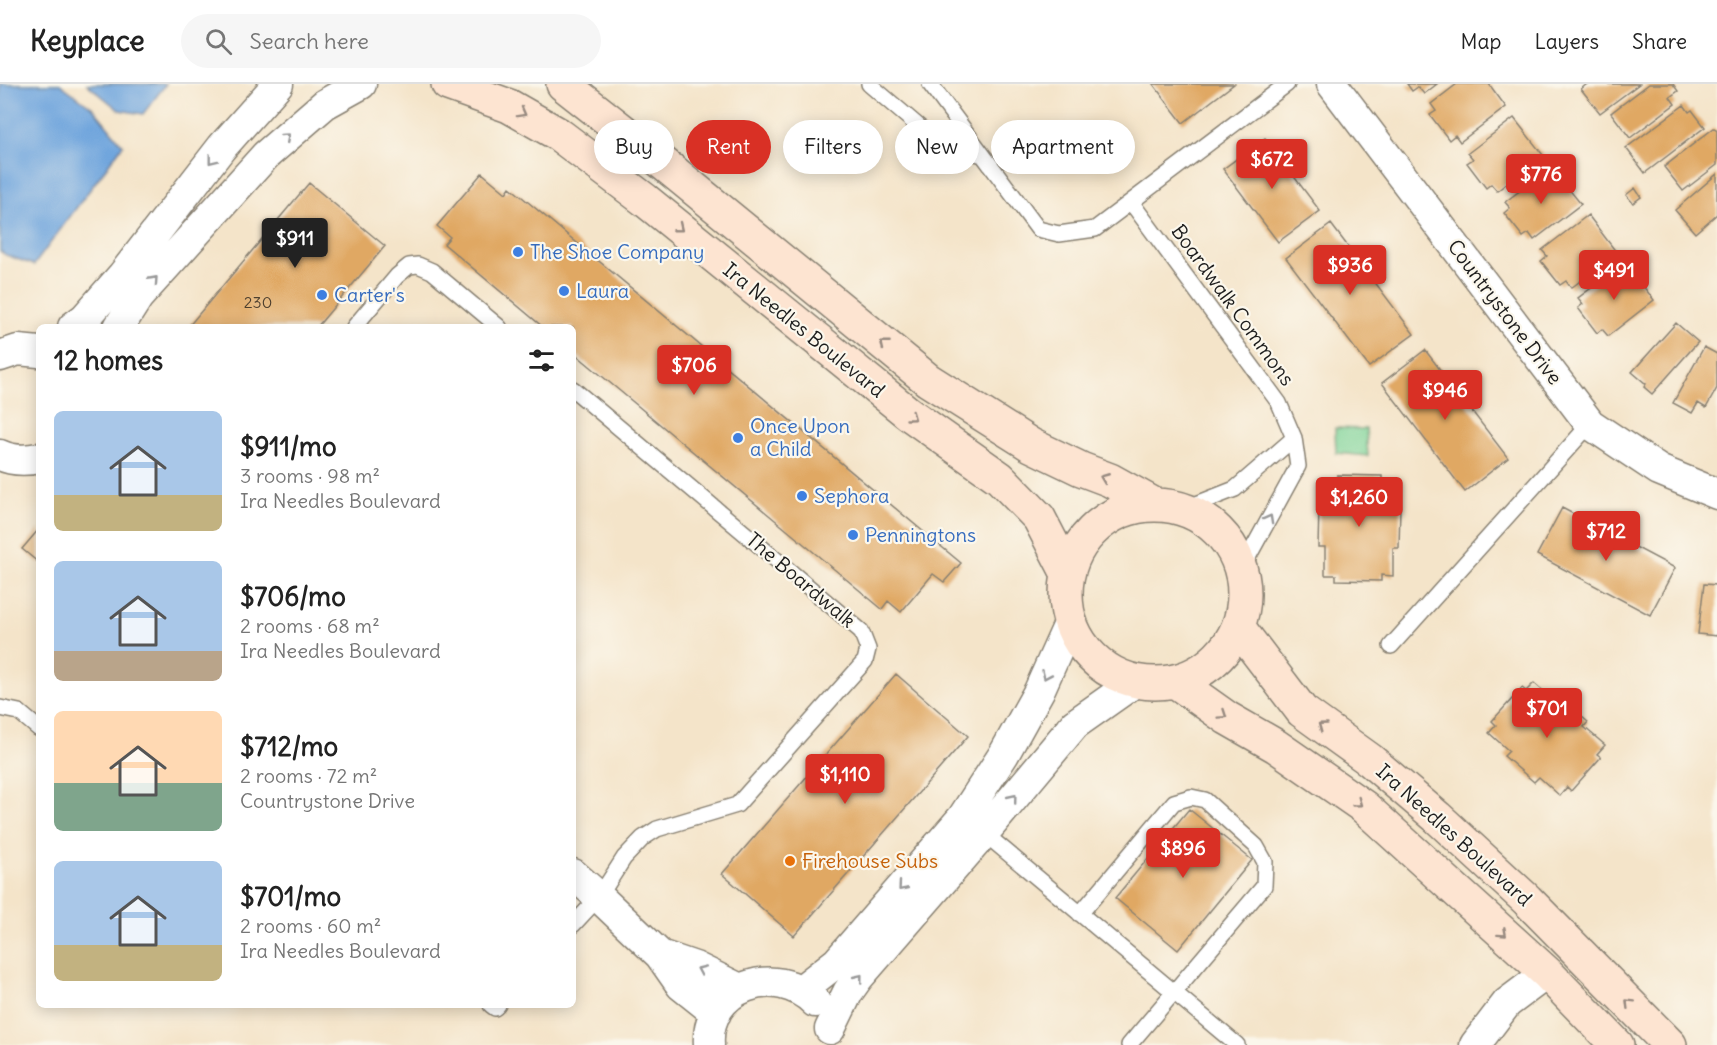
<!DOCTYPE html>
<html lang="en">
<head>
<meta charset="utf-8">
<style>
  body { margin:0; font-family:Delius,sans-serif; background:#f6f6f6; color:#222; height:100vh; display:flex; flex-direction:column; font-size:22px; white-space:nowrap }
  * { box-sizing:border-box; margin:0 }
  p { font-size:20px; color:#767676 }
  .icon { flex:none; width:33px; height:33px; fill:none; stroke:currentColor; stroke-width:2; stroke-linecap:round; stroke-linejoin:round }
  .map { position:relative; flex:1; overflow:hidden }
  .details { position:absolute; left:36px; top:240px; width:540px; height:684px; display:flex; flex-direction:column; background:#fff; border-radius:9px; box-shadow:0 3px 15px #0003 }
  .details>* { flex:none }
  .hud { position:absolute; left:594px; top:36px; width:570px; height:54px; display:flex; gap:12px }
  .price { position:absolute; translate:-50% -51px; padding:0 14px; border-radius:6px; background:#d93025; color:#fff; font-size:20px; line-height:39px; filter:drop-shadow(0 2px 3px #0008) }
  .price::after { content:''; position:absolute; left:50%; top:36px; width:18px; height:14px; margin-left:-9px; background:inherit; clip-path:polygon(0 0,100% 0,50% 100%) }
  .price.active { background:#222; color:#fff }
  ul { padding:0; list-style:none }
  li { display:flex; align-items:center; gap:18px; height:150px; padding:0 18px }
  li span { display:grid; place-items:center; flex:none; width:168px; height:120px; border-radius:9px; color:#555 }
  li>.icon { margin-inline-start:auto }
  span .icon { width:72px; height:72px; fill:#fffc; stroke-width:1 }
  li b { font-size:26px }
  h2 { display:flex; justify-content:space-between; align-items:center; height:72px; padding:0 18px; font-size:26px }
  .pill { padding:0 21px; border-radius:27px; background:#fff; box-shadow:0 3px 15px #0003; font-size:21px; line-height:54px }
  .pill.active { background:#d93025; color:#fff }
  header { display:flex; align-items:center; gap:36px; box-sizing:border-box; height:84px; padding:0 30px; background:#fff; border-bottom:2px solid #e0e0e0 }
  header strong { font-size:28px }
  nav { display:flex; gap:33px; margin-inline-start:auto; font-size:21px }
  .search { width:420px; height:54px; background:#f6f6f6; display:flex; align-items:center; gap:15px; box-sizing:border-box; padding:0 21px; border-radius:33px; color:#767676; font-size:22px }
  .map>svg:first-child { display:block }
  .green { fill:#7ed397; stroke:#4d785a; stroke-width:1.5 }
  .water { fill:#70a5dd; stroke:#46607c; stroke-width:1.5 }
  .building { fill:#e0a864 }
  .lines { fill:none; stroke-linecap:round; stroke-linejoin:round }
  .service-casing { stroke:#888072; stroke-width:18 }
  .minor-casing { stroke:#888072; stroke-width:33 }
  .secondary-casing { stroke:#888072; stroke-width:36 }
  .service { stroke:#fff; stroke-width:15 }
  .minor { stroke:#fff; stroke-width:30 }
  .secondary { stroke:#fde4d1; stroke-width:33 }
  .oneway { stroke:#988a80 }
  .oneway2 { stroke:#999 }
  .shop-dot { fill:#3f7fe0; stroke:#fbf7ec; stroke-width:2 }
  .food-dot { fill:#e8710a; stroke:#fbf7ec; stroke-width:2 }
  .labels { text-anchor:middle; stroke-width:4.5; stroke-linejoin:round; paint-order:stroke }
  .number-label { font-size:16px; fill:#4d3f2e }
  .shop-label { font-size:20px; fill:#366cbe; stroke:#fbf7ec; text-anchor:start }
  .street-label { font-size:20px; fill:#1c1c1c; stroke:#fbf7ec }
  .food-label { font-size:20px; fill:#c56008; stroke:#fbf7ec; text-anchor:start }
</style>
</head>
<body>
<header>
<strong>Keyplace</strong>
<div class="search"><svg class="icon" aria-label="search" viewBox="0 0 24 24"><circle cx="10" cy="10" r="6"/><path d="M15 15l6 6"/></svg>Search here</div>
<nav><a>Map</a><a>Layers</a><a>Share</a></nav>
</header>
<div class="map">
<svg width="1717" height="961" viewBox="0 0 1717 961">
  <rect width="100%" height="100%" fill="#fbf7ec"/>
  <filter id="ink" filterUnits="userSpaceOnUse"><feTurbulence type="fractalNoise" baseFrequency=".0167" numOctaves="2"/><feDisplacementMap in="SourceGraphic" scale="12" xChannelSelector="R" yChannelSelector="G"/><feConvolveMatrix kernelMatrix="1 2 1 2 8 2 1 2 1" color-interpolation-filters="sRGB"/></filter>
  <filter id="wash" filterUnits="userSpaceOnUse"><feTurbulence type="fractalNoise" baseFrequency=".008" numOctaves="4" result="noise"/><feDisplacementMap in="SourceGraphic" scale="24" xChannelSelector="R" yChannelSelector="G"/><feGaussianBlur stdDeviation="1.35" result="paint"/><feColorMatrix in="noise" values="0 0 0 0 0 0 0 0 0 0 0 0 0 0 0 0 0 1.4 0 .05"/><feComposite in="paint" operator="in"/></filter>
  <g filter="url(#wash)">
    <rect width="100%" height="100%" fill="#f4e4c9"/>
    <path class="green" d="M1335,344l31,1 2,27 -32,-3z"/>
    <path class="water" d="M0,0h60l33,24 30,37 -89,120 -28,-10 -6,-4z
      M87,0h79l-23,30 -24,-4z"/>
    <g id="blocks">
      <path class="building" d="M1153,0h81l-51,39z
        M1407,0h30l-13,10 -6,-7 -6,4z
        M1457,0h32l17,23 -46,35 -5,-7 -6,5 -19,-25 6,-4 -5,-7z
        M1587,0h52l-39,29 -19,-24z
        M1649,0h24l5,7 -8,6 5,7 -45,34 -19,-25z
        M1684,21l5,7 3,-2 13,17 -60,46 -19,-25z
        M1514,34l29,37 -46,36 -6,-7 -5,4 -19,-25 6,-4 -5,-6z
        M1714,44l3,3v34l-34,26 -19,-24z
        M1265,54l55,73 -42,31 -55,-73z
        M1551,83l30,37 -47,36 -5,-7 -6,4 -19,-24 6,-5 -5,-6z
        M482,89l24,20 4,-6 451,376 -17,19 -11,-8 -32,38 -13,-11 -6,8 -309,-257v-25h-30l-99,-83 6,-7 -13,-11z
        M1717,90v40l-22,19 -20,-23z
        M309,99l76,63 -68,81h-129z
        M1635,104l6,9 -8,6 -7,-8z
        M1588,131l29,38 -46,35 -5,-7 -6,4 -19,-24 6,-5 -5,-6z
        M1331,140l83,110 -45,33 -83,-109z
        M1625,179l29,37 -46,36 -6,-7 -5,4 -19,-25 5,-4 -5,-6z
        M1676,239l22,19 -46,52 -8,-7 2,-3 -14,-12z
        M1704,263l13,7v34l-11,20 -8,-5 -6,10 -19,-10z
        M1425,266l83,108 -43,34 -83,-109z
        M1337,391l45,1v5h12v27h6l-1,40h-6v28l-12,-1v6l-45,-1v-5h-11v-28h-7l1,-40h6l1,-26 11,-1z
        M1562,424l113,60 -25,47 -113,-60z
        M39,445v34l-17,-14z
        M1704,500l13,1v51l-19,-2z
        M896,590l72,62 -174,200 -72,-62z
        M1534,599l20,17 4,-4 30,26 -4,5 21,18 -8,9 4,3 -30,34 -4,-4 -7,9 -21,-19 -5,5 -30,-26 5,-5 -20,-18 7,-8 -4,-4 30,-33 4,3z
        M1189,725l63,51 -74,90 -63,-52z"/>
    </g>
  </g>
  <g filter="url(#ink)">
    <use href="#blocks" fill-opacity="0" stroke="#888072" stroke-width="1.5"/>
    <g class="lines">
      <defs>
        <path id="service" d="M869,0l69,59 45,12
          M930,0l108,145 21,5 36,-5 192,-145
          M1131,118l148,201 15,35 4,28 -57,104
          M354,243l43,-51 12,-10 9,-1 14,6 67,56
          M573,305l288,242 7,18 -3,12 -128,144 -80,24 -14,9 -19,20 -25,39 -26,28
          M1184,425l51,-20 59,-51
          M1391,562l199,-222
          M0,624l19,4 20,17
          M984,749l253,212
          M1080,830l94,-112 17,-5 14,3 51,46 9,16 -1,24 -135,159
          M491,921l4,3 3,-3"/>
        <path id="minor" d="M1332,0l258,340 69,46 58,24
          M73,243l12,-9 37,-42 100,-129 56,-63
          M119,243l19,-30 128,-142 59,-51 36,-20
          M0,272l18,-6 21,2
          M0,371c13,6 25,6 39,3
          M573,790l26,23 61,58 21,30 35,28
          M660,871l35,12 45,22
          M801,906l36,-28 126,-145 41,-63 35,-63 31,-69
          M830,945l18,-37 10,-14 126,-145 91,-109 61,-43
          M709,961c-4,-58 67,-83 106,-43
          M1475,961l32,-42 40,-30"/>
        <path id="secondary" d="M448,0l61,22 49,28 87,66 263,213 92,65 39,40 29,56
          M563,0l79,62 286,234 103,65 50,24 29,11 45,25
          M1066 510a89 89 0 1 1 178 0a89 89 0 1 1-178 0Z
          M1238,543l64,84 68,49 67,57 90,83 143,145
          M1175,597l52,37 49,28 88,61 183,166 70,72"/>
      </defs>
      <use href="#service" class="service-casing"/>
      <use href="#minor" class="minor-casing"/>
      <use href="#secondary" class="secondary-casing"/>
      <use href="#service" class="service"/>
      <use href="#minor" class="minor"/>
      <use href="#secondary" class="secondary"/>
    </g>
    <defs><path id="oneway-chevron" d="M-2-3.5L2.5 0L-2 3.5" fill="none" stroke-width="1.6" stroke-linecap="round" stroke-linejoin="round" transform="scale(1.5)"/></defs>
    <g class="oneway">
      <use href="#oneway-chevron" transform="translate(522 29) rotate(29)"/>
      <use href="#oneway-chevron" transform="translate(679 144) rotate(39)"/>
      <use href="#oneway-chevron" transform="translate(884 260) rotate(-141)"/>
      <use href="#oneway-chevron" transform="translate(912 333) rotate(36)"/>
      <use href="#oneway-chevron" transform="translate(1104 394) rotate(-158)"/>
      <use href="#oneway-chevron" transform="translate(1223 631) rotate(34)"/>
      <use href="#oneway-chevron" transform="translate(1322 642) rotate(-144)"/>
      <use href="#oneway-chevron" transform="translate(1358 719) rotate(36)"/>
      <use href="#oneway-chevron" transform="translate(1503 849) rotate(42)"/>
      <use href="#oneway-chevron" transform="translate(1629 919) rotate(-135)"/>
    </g>
    <g class="oneway2">
      <use href="#oneway-chevron" transform="translate(286 53) rotate(-41)"/>
      <use href="#oneway-chevron" transform="translate(212 76) rotate(128)"/>
      <use href="#oneway-chevron" transform="translate(154 196) rotate(-48)"/>
      <use href="#oneway-chevron" transform="translate(1269 435) rotate(-61)"/>
      <use href="#oneway-chevron" transform="translate(1046 591) rotate(114)"/>
      <use href="#oneway-chevron" transform="translate(1013 714) rotate(-51)"/>
      <use href="#oneway-chevron" transform="translate(902 803) rotate(131)"/>
      <use href="#oneway-chevron" transform="translate(701 886) rotate(-156)"/>
      <use href="#oneway-chevron" transform="translate(859 894) rotate(-51)"/>
    </g>
  </g>
  <g class="shop-dot">
    <circle cx="518" cy="168" r="6"/>
    <circle cx="564" cy="207" r="6"/>
    <circle cx="322" cy="211" r="6"/>
    <circle cx="738" cy="354" r="6"/>
    <circle cx="802" cy="412" r="6"/>
    <circle cx="853" cy="451" r="6"/>
  </g>
  <circle class="food-dot" cx="790" cy="777" r="6"/>
  <g class="labels">
    <g class="number-label">
      <text x="258" y="224">230</text>
    </g>
    <g class="shop-label">
      <text x="530" y="175">The Shoe Company</text>
      <text x="576" y="214">Laura</text>
      <text x="334" y="218">Carter's</text>
      <text x="750" y="349">Once Upon<tspan x="750" dy="23">a Child</tspan></text>
      <text x="814" y="419">Sephora</text>
      <text x="865" y="458">Penningtons</text>
    </g>
    <g class="street-label">
      <text transform="translate(1233 221) rotate(54)" y="7">Boardwalk Commons</text>
      <text transform="translate(1505 228) rotate(53)" y="7">Countrystone Drive</text>
      <text transform="translate(804 246) rotate(39)" y="7">Ira Needles Boulevard</text>
      <text transform="translate(801 496) rotate(40)" y="7">The Boardwalk</text>
      <text transform="translate(1454 751) rotate(42)" y="7">Ira Needles Boulevard</text>
    </g>
    <g class="food-label">
      <text x="802" y="784">Firehouse Subs</text>
    </g>
  </g>
</svg>
<b class="price" style="left:1272px;top:106px">$672</b>
<b class="price" style="left:1541px;top:121px">$776</b>
<b class="price active" style="left:295px;top:185px">$911</b>
<b class="price" style="left:1350px;top:212px">$936</b>
<b class="price" style="left:1614px;top:217px">$491</b>
<b class="price" style="left:694px;top:312px">$706</b>
<b class="price" style="left:1445px;top:337px">$946</b>
<b class="price" style="left:1359px;top:444px">$1,260</b>
<b class="price" style="left:1606px;top:478px">$712</b>
<b class="price" style="left:1547px;top:655px">$701</b>
<b class="price" style="left:845px;top:721px">$1,110</b>
<b class="price" style="left:1183px;top:795px">$896</b>
<div class="hud">
<a class="pill">Buy</a>
<a class="pill active">Rent</a>
<a class="pill">Filters</a>
<a class="pill">New</a>
<a class="pill">Apartment</a>
</div>
<section class="details">
<h2>12 homes<svg class="icon" aria-label="filters" viewBox="0 0 24 24"><path d="M4 7h16M4 17h16"/><circle cx="9" cy="7" r="2"/><circle cx="15" cy="17" r="2"/></svg></h2>
<ul>
<li><span style="background:linear-gradient(#a9c7e8 70%,#c2b280 0)"><svg class="icon" aria-label="home" viewBox="0 0 24 24"><path d="M3 11l9-7 9 7M6 9v11h12V9"/></svg></span><div><b>$911/mo</b><p>3 rooms · 98 m²</p><p>Ira Needles Boulevard</p></div></li>
<li><span style="background:linear-gradient(#a9c7e8 75%,#b9a48a 0)"><svg class="icon" aria-label="home" viewBox="0 0 24 24"><path d="M3 11l9-7 9 7M6 9v11h12V9"/></svg></span><div><b>$706/mo</b><p>2 rooms · 68 m²</p><p>Ira Needles Boulevard</p></div></li>
<li><span style="background:linear-gradient(#ffd9b3 60%,#7fa58c 0)"><svg class="icon" aria-label="home" viewBox="0 0 24 24"><path d="M3 11l9-7 9 7M6 9v11h12V9"/></svg></span><div><b>$712/mo</b><p>2 rooms · 72 m²</p><p>Countrystone Drive</p></div></li>
<li><span style="background:linear-gradient(#a9c7e8 70%,#c2b280 0)"><svg class="icon" aria-label="home" viewBox="0 0 24 24"><path d="M3 11l9-7 9 7M6 9v11h12V9"/></svg></span><div><b>$701/mo</b><p>2 rooms · 60 m²</p><p>Ira Needles Boulevard</p></div></li>
</ul>
</section>
</div>
</body>
</html>
